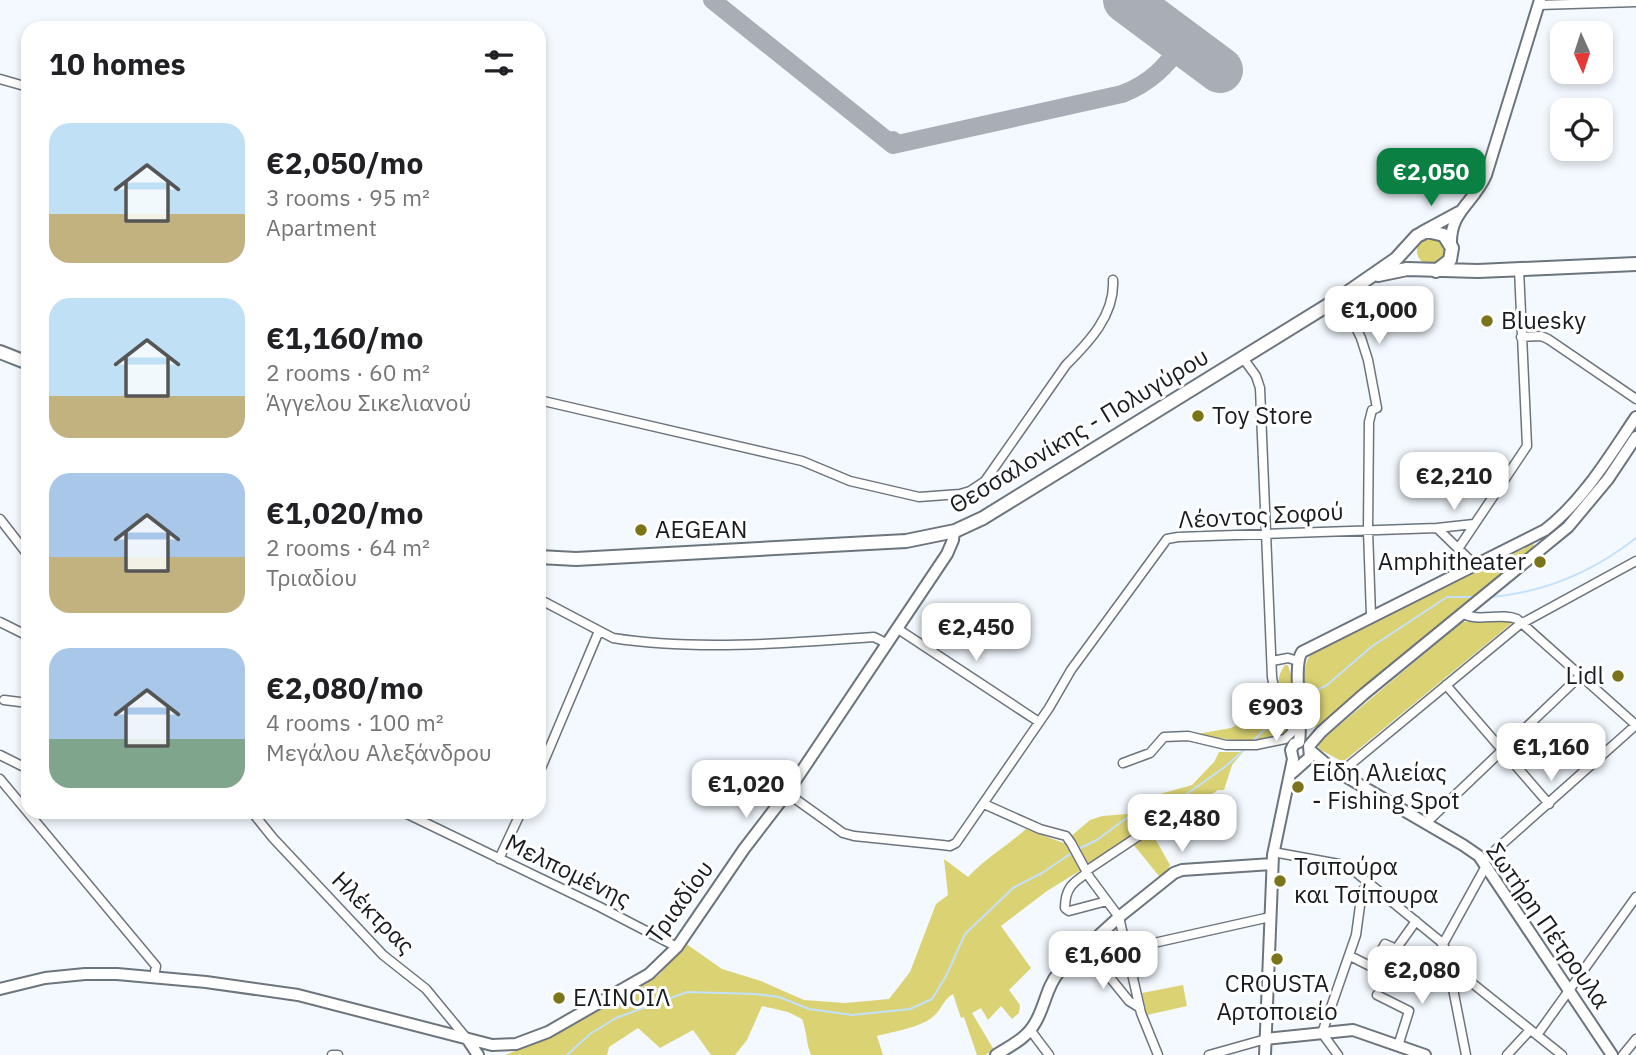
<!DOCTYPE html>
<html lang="en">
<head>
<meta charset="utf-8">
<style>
  body { margin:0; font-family:"IBM Plex Sans",sans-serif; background:#f6f6f6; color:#202124; height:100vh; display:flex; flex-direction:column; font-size:26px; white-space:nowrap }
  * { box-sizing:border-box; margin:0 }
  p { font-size:23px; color:#757577 }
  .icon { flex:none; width:38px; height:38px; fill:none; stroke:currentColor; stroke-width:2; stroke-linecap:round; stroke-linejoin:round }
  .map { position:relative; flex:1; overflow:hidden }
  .sheet { position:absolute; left:21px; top:21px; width:525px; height:798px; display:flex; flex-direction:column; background:#fff; border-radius:21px; box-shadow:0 4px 10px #0003 }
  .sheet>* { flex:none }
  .needle { width:46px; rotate:177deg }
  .controls { position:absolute; left:1550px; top:21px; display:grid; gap:14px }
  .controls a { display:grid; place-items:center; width:63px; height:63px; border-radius:14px; background:#fff; box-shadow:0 4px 10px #0003; font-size:35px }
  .price { position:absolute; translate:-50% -60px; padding:0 16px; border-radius:14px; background:#fff; color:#222; font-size:23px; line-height:46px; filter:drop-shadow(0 2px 4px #0008) }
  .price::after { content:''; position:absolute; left:50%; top:42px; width:21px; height:16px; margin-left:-10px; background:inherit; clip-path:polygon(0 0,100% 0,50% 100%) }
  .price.selected { background:#0b8043; color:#fff }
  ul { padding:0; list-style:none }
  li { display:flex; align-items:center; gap:21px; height:175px; padding:0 28px }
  li span { display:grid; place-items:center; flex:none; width:196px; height:140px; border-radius:21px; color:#555 }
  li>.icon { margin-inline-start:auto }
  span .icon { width:84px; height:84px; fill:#fffc; stroke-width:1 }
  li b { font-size:30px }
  h2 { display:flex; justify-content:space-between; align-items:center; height:84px; padding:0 28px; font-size:30px }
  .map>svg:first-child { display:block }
  .green { fill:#dbd373 }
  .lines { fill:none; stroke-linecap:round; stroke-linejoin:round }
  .stream { stroke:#c3e1fc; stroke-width:2 }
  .taxiway { stroke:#a9aeb4; stroke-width:18 }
  .runway { stroke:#a9aeb4; stroke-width:46 }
  .street-casing { stroke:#6c747d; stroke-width:11 }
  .secondary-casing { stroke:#6c747d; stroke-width:14 }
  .primary-casing { stroke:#6c747d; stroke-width:16 }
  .street { stroke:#fff; stroke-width:8 }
  .secondary { stroke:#fff; stroke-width:10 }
  .primary { stroke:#fff; stroke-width:12 }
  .poi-dot { fill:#7c7418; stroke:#fff; stroke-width:2.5 }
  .labels { text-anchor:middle; stroke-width:6; stroke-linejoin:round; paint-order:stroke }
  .poi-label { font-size:24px; fill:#191d20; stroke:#fff; text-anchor:start }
  .street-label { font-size:24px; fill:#191d20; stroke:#fff }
</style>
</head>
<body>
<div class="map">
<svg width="1636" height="1055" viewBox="0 0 1636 1055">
  <rect width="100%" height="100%" fill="#f3f9ff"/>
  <path class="green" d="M1417 251a14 14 0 1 1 28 0a14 14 0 1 1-28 0Z
    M1533,544l2,2 -219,181 -9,-5c-5,-16 -7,-58 5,-69z
    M1506,620l6,3 -169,139 -24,-13 -1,-5 18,-16 120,-101 6,-5z
    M1285,665h3l5,17v32c-12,-15 -21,-32 -8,-49z
    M1272,696l10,15 7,18 -4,6c-30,8 -58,6 -88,-1l34,-6 10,-5z
    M1219,752h24l-11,13 -8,25h-6l-28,19 -21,6 -21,11 22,39 -3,6 -8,5 -31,-38 -41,28 -17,-29 20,-17 12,-4 25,-2 24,-11 9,-9 32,-9 22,-23z
    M1026,829l43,16 12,25 -34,21 -46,35 30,42 -22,22 11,15 -1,8 -7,6 -11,-13 -13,14 -7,-12 -9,5 22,37 -9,5h-8l-13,-38 -3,1 -8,-24c-9,5 -11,14 -18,21 -14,13 -40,16 -58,21l6,19h-72c-5,-12 -4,-23 -9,-36l-14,-7 -26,-6 -15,34 -12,15h-24l-18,-25 -33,18 -22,-20 -29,19 -2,8h-102l34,-13 109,-61 11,-6 26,-32 37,26 39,12 43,19 41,3 44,-4 21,-27 26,-68 12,-9 -4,-36 24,18c18,-19 39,-31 58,-48z
    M1183,985l4,21 -40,9 -5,-22z"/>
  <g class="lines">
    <path class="stream" d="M1492,597c53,-5 102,-26 144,-59
      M1303,697l24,-12 44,-38 76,-50h29
      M1285,707l10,-6
      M1251,743l31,-31
      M1078,849l19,-9 35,-26 45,-13 49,-35 19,-17
      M567,1055l23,-21 26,-16 71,-26 68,2 24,3 30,12 43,6 58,-6 22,-10 14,-23 19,-42 48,-46 29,-15 31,-21"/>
    <path class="taxiway" d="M712,0l181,145
      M893,140v5l229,-51c29,-11 44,-28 62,-52"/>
    <path class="runway" d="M1126,0l94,70"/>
    <defs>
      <path id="street" d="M1538,5l98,-3
        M0,79l28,8
        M1341,297l20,41 7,22 9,48 -5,2 -3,12 -1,108 3,86
        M1521,337l20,-1 7,3 88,60
        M539,400l263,61 48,20 69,16 41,-3 10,-3 15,-10 81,-116c23,-23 49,-50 47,-85
        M0,519l28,36
        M1437,528l37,-4
        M1458,549l69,-103 -8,-177
        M539,599l74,39c81,13 179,5 261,-1l14,7
        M1462,613c16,10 38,-1 55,6l119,106
        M0,622l28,14
        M898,629l141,93
        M1272,661l16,-3 10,3
        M1446,685l103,119
        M4,700l24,3
        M0,755l28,14
        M1123,763l27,-10 14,-16 24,-1 38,9h30l29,-6 8,-8 -19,-43 -2,-11 -12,-289 -4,-12 -13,-18
        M539,773l60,-142
        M1340,773l179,-148 117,-64
        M0,779l156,187 -2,11
        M787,793l56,40 11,3 88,9 8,1 6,-3 93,-135 22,-38 96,-131 11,-2 259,-9 39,38
        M984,804l56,25 26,7 5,7 19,35 29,39 22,96 17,42
        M252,812l21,26 110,117 43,34 42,51
        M403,812l197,95 77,40
        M1426,823l155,-148
        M1273,852l66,12 14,6 87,71 5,7 21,107
        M499,859l22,-47
        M1483,861l153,-136
        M1086,871l66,-44 45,-18
        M1087,873c-15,10 -22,16 -22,35l4,3 38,-10
        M1443,944l43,-78
        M1086,948l43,53 11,7
        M1127,949l143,-32
        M1350,956l22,11 13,-23 11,5 20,-28
        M1450,973l12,2 100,80
        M1377,995l32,16 -11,35
        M1031,1031l18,24
        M1537,1035l99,-138
        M332,1055h6
        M1209,1055l57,-16
        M1338,1055l-16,-22 34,-98 6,-44 7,-8
        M1507,1055l23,-25
        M1623,1055l13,-16"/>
      <path id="secondary" d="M1422,232l37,-20
        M1451,244c-1,-33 23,-41 35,-69l54,-175
        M1299,742c4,-22 -7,-76 3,-90l243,-122c38,-29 64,-73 91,-113
        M1309,746l12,-14 43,-38 204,-167 40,-48 28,-42
        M1311,751l20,17 132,77 16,11 133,199
        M1292,773l18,-16 -1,-11
        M0,989l45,-11 40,-4h32l89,8 92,13 194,50 24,-1 32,-12 101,-58 28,-27 67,-98 43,-56 160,-239 6,-14 1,-9
        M1266,1039l87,-9 72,25
        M468,1040l10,15
        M996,1055c14,-9 31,-17 39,-32 10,-16 11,-36 24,-51l60,-55 55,-44 8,-3 90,-6
        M1265,1055l8,-200 20,-96 -2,-9 3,-6 5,-2"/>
      <path id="primary" d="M1378,275l29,-6 71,2 158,-7
        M0,352l28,11
        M539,557l37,2 330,-18 49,-10 28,-13 358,-221 55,-38 21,-23 10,-5 17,4 8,13 -2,12 -14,11"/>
    </defs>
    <use href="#street" class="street-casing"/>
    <use href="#secondary" class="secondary-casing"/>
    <use href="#primary" class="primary-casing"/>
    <use href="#street" class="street"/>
    <use href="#secondary" class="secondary"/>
    <use href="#primary" class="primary"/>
  </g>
  <g class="poi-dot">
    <circle cx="1487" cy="321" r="7"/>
    <circle cx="1198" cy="416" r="7"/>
    <circle cx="641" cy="530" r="7"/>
    <circle cx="1540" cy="562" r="7"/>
    <circle cx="1618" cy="676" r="7"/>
    <circle cx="1298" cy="787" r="7"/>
    <circle cx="1280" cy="881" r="7"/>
    <circle cx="1277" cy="959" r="7"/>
    <circle cx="559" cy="998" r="7"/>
  </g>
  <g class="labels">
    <g class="poi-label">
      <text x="1501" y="329">Bluesky</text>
      <text x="1212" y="424">Toy Store</text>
      <text x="655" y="538">AEGEAN</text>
      <text x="1526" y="570" text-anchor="end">Amphitheater</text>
      <text x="1604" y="684" text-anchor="end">Lidl</text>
      <text x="1312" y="781">Είδη Αλιείας<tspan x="1312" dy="28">- Fishing Spot</tspan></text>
      <text x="1294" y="875">Τσιπούρα<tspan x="1294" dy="28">και Τσίπουρα</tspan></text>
      <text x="1277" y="992" text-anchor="middle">CROUSTA<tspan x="1277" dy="28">Αρτοποιείο</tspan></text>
      <text x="573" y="1006">ΕΛΙΝΟΙΛ</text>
    </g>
    <g class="street-label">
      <text transform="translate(1079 431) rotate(-31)" y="8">Θεσσαλονίκης - Πολυγύρου</text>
      <text transform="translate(1261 516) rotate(-3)" y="8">Λέοντος Σοφού</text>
      <text transform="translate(568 871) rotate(26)" y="8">Μελπομένης</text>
      <text transform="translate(680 902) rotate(-54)" y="8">Τριαδίου</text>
      <text transform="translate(373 913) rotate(45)" y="8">Ηλέκτρας</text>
      <text transform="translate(1548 926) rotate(55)" y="8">Σωτήρη Πέτρουλα</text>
    </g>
  </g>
</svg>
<div class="controls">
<a><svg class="needle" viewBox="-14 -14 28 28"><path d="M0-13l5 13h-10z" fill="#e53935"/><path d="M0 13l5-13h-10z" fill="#757577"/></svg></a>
<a><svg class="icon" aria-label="locate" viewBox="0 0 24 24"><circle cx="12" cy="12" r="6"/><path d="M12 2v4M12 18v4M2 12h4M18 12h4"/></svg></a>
</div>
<b class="price selected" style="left:1431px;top:208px">€2,050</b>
<b class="price" style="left:1379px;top:346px">€1,000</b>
<b class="price" style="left:1454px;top:512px">€2,210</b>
<b class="price" style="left:976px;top:663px">€2,450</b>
<b class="price" style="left:1276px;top:743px">€903</b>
<b class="price" style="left:1551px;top:783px">€1,160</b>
<b class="price" style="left:746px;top:820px">€1,020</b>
<b class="price" style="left:1182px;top:854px">€2,480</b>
<b class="price" style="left:1103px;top:991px">€1,600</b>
<b class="price" style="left:1422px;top:1006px">€2,080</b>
<section class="sheet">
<h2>10 homes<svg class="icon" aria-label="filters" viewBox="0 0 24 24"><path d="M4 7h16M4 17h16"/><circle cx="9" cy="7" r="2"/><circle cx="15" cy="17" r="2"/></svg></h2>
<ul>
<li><span style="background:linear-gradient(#bfe0f5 65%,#c2b280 0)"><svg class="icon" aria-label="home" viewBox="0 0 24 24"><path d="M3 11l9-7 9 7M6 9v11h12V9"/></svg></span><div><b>€2,050/mo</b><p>3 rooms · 95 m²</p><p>Apartment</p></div></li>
<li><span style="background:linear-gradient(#bfe0f5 70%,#c2b280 0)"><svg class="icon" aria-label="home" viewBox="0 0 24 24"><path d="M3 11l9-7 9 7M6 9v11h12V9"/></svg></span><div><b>€1,160/mo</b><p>2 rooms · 60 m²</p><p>Άγγελου Σικελιανού</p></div></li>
<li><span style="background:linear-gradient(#a9c7e8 60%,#c2b280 0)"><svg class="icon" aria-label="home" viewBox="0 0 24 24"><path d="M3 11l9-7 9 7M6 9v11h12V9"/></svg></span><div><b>€1,020/mo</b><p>2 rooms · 64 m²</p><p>Τριαδίου</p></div></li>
<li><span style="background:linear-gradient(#a9c7e8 65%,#7fa58c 0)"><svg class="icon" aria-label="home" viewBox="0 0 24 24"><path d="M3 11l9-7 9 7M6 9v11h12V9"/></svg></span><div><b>€2,080/mo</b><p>4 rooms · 100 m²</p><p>Μεγάλου Αλεξάνδρου</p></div></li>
</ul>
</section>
</div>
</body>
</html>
